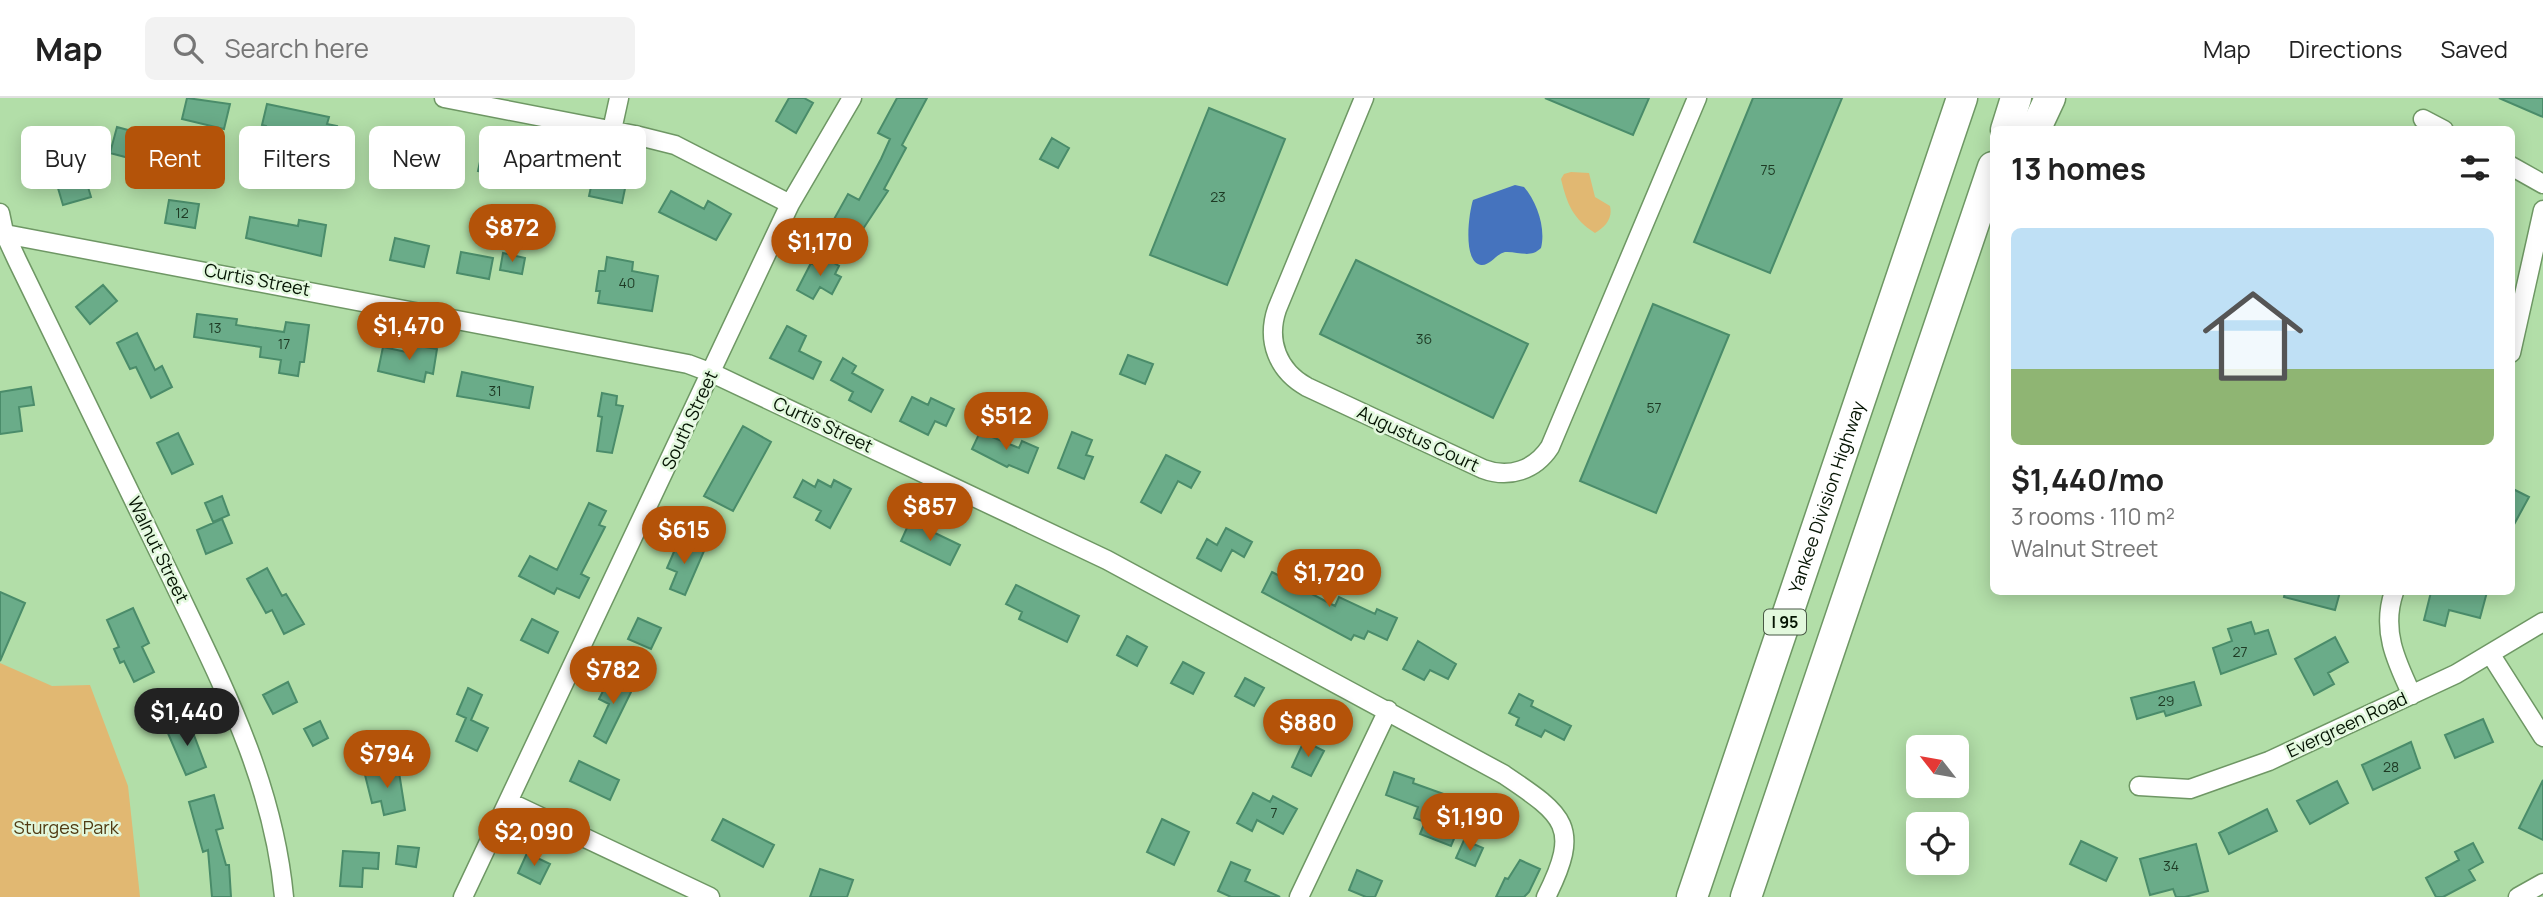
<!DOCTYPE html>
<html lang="en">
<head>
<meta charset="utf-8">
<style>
  body { margin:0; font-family:Manrope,sans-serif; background:#f2f2f2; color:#222; height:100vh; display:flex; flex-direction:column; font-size:26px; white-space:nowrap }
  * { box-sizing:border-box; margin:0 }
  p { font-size:23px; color:#767676 }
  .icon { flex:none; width:38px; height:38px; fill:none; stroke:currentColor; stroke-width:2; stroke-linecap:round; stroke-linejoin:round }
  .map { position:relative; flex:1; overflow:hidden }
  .sheet { position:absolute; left:1990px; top:28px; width:525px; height:469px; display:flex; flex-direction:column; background:#fff; border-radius:10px; box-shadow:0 4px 18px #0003 }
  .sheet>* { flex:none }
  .banner { position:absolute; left:21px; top:28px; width:665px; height:63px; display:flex; gap:14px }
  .needle { width:46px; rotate:301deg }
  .fabs { position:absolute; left:1906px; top:637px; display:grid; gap:14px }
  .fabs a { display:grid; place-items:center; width:63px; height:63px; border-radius:10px; background:#fff; box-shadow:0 4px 18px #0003; font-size:35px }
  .price { position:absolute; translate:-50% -60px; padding:0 16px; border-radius:24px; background:#b45309; color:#fff; font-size:23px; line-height:46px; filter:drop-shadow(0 2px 4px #0008) }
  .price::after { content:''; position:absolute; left:50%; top:42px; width:21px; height:16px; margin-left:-10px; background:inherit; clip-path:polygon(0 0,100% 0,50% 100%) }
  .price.on { background:#222; color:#fff }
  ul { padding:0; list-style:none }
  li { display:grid; align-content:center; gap:14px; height:371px; padding:0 21px }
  li span { display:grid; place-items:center; height:217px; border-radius:10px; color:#555 }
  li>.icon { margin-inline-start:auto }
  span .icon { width:126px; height:126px; fill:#fffc; stroke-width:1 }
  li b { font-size:30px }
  h2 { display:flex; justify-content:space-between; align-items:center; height:84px; padding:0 21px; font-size:30px }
  .tag { padding:0 24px; border-radius:10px; background:#fff; box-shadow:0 4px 18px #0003; font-size:24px; line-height:63px }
  .tag.on { background:#b45309; color:#fff }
  header { display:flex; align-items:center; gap:42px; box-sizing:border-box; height:98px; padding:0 35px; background:#fff; border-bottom:2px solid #e0e0e0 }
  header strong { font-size:33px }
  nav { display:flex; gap:38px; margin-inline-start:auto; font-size:24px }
  .search { width:490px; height:63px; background:#f2f2f2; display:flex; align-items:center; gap:18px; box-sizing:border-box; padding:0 24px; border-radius:10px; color:#767676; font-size:26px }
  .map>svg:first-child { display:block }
  .green { fill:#e1b872 }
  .water { fill:#4573be }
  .building { fill:#6aac89; stroke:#4a8c6a; stroke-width:2 }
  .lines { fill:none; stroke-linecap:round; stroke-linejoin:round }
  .street-casing { stroke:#6e9764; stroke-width:21 }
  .highway-casing { stroke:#6e9764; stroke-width:33 }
  .street { stroke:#fff; stroke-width:18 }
  .highway { stroke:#fff; stroke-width:30 }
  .labels { text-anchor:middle; stroke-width:5; stroke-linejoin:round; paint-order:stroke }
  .number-label { font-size:14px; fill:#1e3a24 }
  .shield { fill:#e2f8dd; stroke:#475844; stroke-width:2 }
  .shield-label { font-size:16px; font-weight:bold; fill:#051403 }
  .street-label { font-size:18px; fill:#051403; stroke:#e2f8dd }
  .park-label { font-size:18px; fill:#513b12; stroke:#e2f8dd }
</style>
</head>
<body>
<header>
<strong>Map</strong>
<div class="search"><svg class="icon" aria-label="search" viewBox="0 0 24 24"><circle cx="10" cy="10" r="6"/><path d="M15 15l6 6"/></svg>Search here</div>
<nav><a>Map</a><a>Directions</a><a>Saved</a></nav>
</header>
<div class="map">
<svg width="2543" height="799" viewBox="0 0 2543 799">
  <rect width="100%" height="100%" fill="#b2dea8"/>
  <path class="green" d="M1571,74l18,1 6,24 15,9c3,13 -5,21 -15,27 -22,-14 -28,-29 -34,-54l3,-5z
    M0,565l52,23 38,-1 38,101 12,111h-140z"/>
  <path class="water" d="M1515,87l9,2c13,15 22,41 17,61 -11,11 -23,3 -36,4 -9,2 -15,14 -24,13 -19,-3 -12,-53 -8,-65z"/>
  <path class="building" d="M187,0l43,6 -6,25 -42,-10z
    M789,0h15l9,5 -17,30 -20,-12z
    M897,0h30l-25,47 4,3 -22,41 4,2 -29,44 -26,-14 15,-27 11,6 22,-41 9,-20 -12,-6z
    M1545,0h104l-16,37z
    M1753,0h89l-72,175 -76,-31z
    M2499,0h44v19z
    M267,6l62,13 -2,7 10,2 -5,22 -67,-15 1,-7 -4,-1z
    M1209,10l76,31 -58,146 -77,-30z
    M117,29l33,9 -6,26 -34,-9z
    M395,31l32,7 -5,21 -32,-6z
    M63,39l4,16 10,-3 14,47 -28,8 -8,-27 -11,3 -6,-19 12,-3 -5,-17z
    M1052,40l17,10 -11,20 -18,-9z
    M484,45l43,8 -1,4 17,3 -5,28 -60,-15z
    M594,75l33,6 -5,24 -33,-7z
    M671,93l33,18 4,-8 23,13 -15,26 -57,-28z
    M169,102l30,4 -4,24 -30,-5z
    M250,119l48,9 1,-6 27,5 -5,31 -75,-18z
    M395,140l34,8 -5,21 -34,-7z
    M461,154l32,6 -4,21 -32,-6z
    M503,155l22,5 -3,16 -22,-4z
    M822,158l17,10 -4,8 6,3 -9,17 -12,-7 -7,12 -16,-9 14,-27 5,3z
    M607,159l26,5 -1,9 26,5 -6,35 -54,-8 2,-12h-4l3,-20h6z
    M1356,162l172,84 -35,74 -173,-84z
    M103,187l14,16 -27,23 -14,-17z
    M1653,206l76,31 -73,178 -76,-32z
    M197,216l40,5 -1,6 48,7 2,-10 23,3 -5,37h-4l-2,14 -19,-3 2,-13 -21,-3 1,-10 -67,-10z
    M787,228l19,10 -7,15 22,11 -8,17 -43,-21z
    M137,235l18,37 7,-4 10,21 -21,11 -15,-31 -6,2 -13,-26z
    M412,247l25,4 -4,25 -7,-2 -2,10 -46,-11 5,-24 28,6z
    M1128,257l25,9 -8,20 -25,-10z
    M843,260l13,8 -4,7 31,17 -12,22 -22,-12 4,-8 -22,-12z
    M462,274l71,15 -4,21 -72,-12z
    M31,289l3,18 -15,2 3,24 -22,3v-42z
    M602,295l15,3 -1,9 7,1 -11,47 -15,-2 5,-34 -4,-1z
    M912,299l16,8 3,-7 23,11 -8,17 -11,-5 -7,14 -28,-14z
    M743,328l28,16 -38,69 -29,-15z
    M980,334l39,16 3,-7 16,7 -10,25 -19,-8 -2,2 -35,-18z
    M1072,334l20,8 -6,15 7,2 -9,22 -26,-11z
    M178,335l15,31 -21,10 -15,-31z
    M1166,357l34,17 -9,16 -13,-7 -17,32 -20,-11z
    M803,382l12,7 3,-7 13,7 3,-7 17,9 -21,39 -14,-8 5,-9 -27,-14z
    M2511,390l18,9 -18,33z
    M222,398l7,19 -16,7 -8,-19z
    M589,405l17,8 -7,14 6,2 -24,47 8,4 -10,20 -22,-10 -3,6 -35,-18 11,-20 27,14z
    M222,421l10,24 -26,11 -9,-24z
    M910,423l50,24 -10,20 -49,-24z
    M1226,430l26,14 -8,15 -12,-7 -11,21 -24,-13 10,-19 10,6z
    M679,442l25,11 -19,44 -15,-6 7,-17 -10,-4z
    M267,470l15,28 4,-2 18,30 -20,10 -12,-24 -6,3 -19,-34z
    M1272,474l21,11 6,-11 13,7 -6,12 29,15 4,-9 36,17 2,-5 20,9 -10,22 -19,-9 -4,8 -10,-4 -3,5 -89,-48z
    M1016,487l63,31 -12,26 -48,-23 3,-7 -16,-8z
    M0,494l25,11 -25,58z
    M2285,494h55l-5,18 -51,-13z
    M2431,494h56l-7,26 -31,-8 -4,16 -21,-6z
    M133,510l16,35 -7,4 12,25 -20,10 -10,-21 -4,2 -6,-14 5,-2 -12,-27z
    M638,520l23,10 -10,21 -23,-10z
    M532,521l26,13 -10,21 -27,-13z
    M2251,524l4,12 13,-4 8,24 -55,20 -8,-26 19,-7 -4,-12z
    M1127,538l20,11 -10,19 -20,-11z
    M2335,539l13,25 -20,11 6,11 -20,11 -19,-36z
    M1418,543l38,23 -8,15 -18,-9 -6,10 -21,-11z
    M1183,564l21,11 -11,21 -22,-11z
    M611,577l23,11 -28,57 -12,-7 15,-32 -10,-5z
    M1245,580l19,10 -10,18 -19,-10z
    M288,584l9,20 -24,12 -10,-19z
    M2194,584l7,23 -35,11 -2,-5 -27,8 -6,-21z
    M468,590l14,7 -11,25 17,8 -11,23 -21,-10 10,-23 -9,-4z
    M1519,596l14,7 -2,5 40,20 -7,14 -19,-10 -4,7 -25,-12 3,-7 -10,-5z
    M2483,621l10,23 -38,16 -10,-23z
    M320,623l8,17 -15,8 -9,-17z
    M189,624l17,45 -20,8 -19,-44z
    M1304,643l20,10 -13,25 -19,-9z
    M2411,644l9,26 -47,22 -11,-25z
    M579,663l40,19 -9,20 -40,-19z
    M398,668l7,44 -21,5 -3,-14 -9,2 -7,-28z
    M1394,674l20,7 -1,4 56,20 -18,43 -31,-12 5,-12 -11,-4 4,-11 -32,-12z
    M2543,682v60l-24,-12z
    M2337,683l11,22 -38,21 -13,-23z
    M1253,695l17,9 3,-6 24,13 -14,25 -26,-14 -5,11 -15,-8z
    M214,697l9,33 -7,2 10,35h3l2,32h-19l-4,-47 -5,2 -14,-50z
    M2267,711l10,22 -48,23 -10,-21z
    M723,721l51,26 -11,22 -51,-27z
    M1162,721l27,13 -15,33 -27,-13z
    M1464,742l19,8 -8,18 -19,-8z
    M2081,743l36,17 -11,23 -36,-17z
    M2473,745l10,19 -14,8 6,10 -32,17h-7l-10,-19 33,-18 -4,-8z
    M2196,746l12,47 -23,6h-9l-3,-8 -23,6 -10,-36z
    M398,748l21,2 -3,19 -20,-3z
    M343,753l36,2 -1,16 -15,-1 -1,19 -22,-1z
    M527,755l23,11 -10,20 -22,-11z
    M1520,762l20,9 -11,23 -5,5h-28l9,-19 3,1z
    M1231,764l19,8 -5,11 35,16h-49l-13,-6z
    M820,771l33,11 -6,17h-37z
    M1357,772l25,11 -7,16h-9l-17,-7z"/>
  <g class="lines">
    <defs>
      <path id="street" d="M444,0l191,37 40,10 115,59
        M1364,0l-87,211c-11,32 1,62 30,78l176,82c26,10 52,1 67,-22l147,-349
        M2423,21l21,11
        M612,32l7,-32
        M2511,68l32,18
        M0,115l4,19 13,28c51,107 104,213 155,319 50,105 101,201 112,318
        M0,135l688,131 24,9 395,187 396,214c61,41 79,52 43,123
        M2511,255l32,-143
        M2394,494c-13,38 2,69 18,103
        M2491,557l52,82
        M2139,688l51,3 79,-28 187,-87 87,-52
        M509,704l201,95
        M463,799l327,-693 62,-106
        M1299,799l89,-187
        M2518,799l25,-14"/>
      <g id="highway">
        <path d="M2006,32l10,-32"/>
        <path d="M2035,32l15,-32"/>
        <path id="s1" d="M1692,799l270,-799"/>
        <path d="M1746,799l247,-730"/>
      </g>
    </defs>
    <use href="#street" class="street-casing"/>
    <use href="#highway" class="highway-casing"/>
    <use href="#street" class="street"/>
    <use href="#highway" class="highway"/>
  </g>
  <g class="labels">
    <g class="number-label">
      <text x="1768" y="77">75</text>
      <text x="1218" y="104">23</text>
      <text x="182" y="120">12</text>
      <text x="627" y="190">40</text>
      <text x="215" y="235">13</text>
      <text x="1424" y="246">36</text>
      <text x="284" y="251">17</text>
      <text x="495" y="298">31</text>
      <text x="1654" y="315">57</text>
      <text x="2240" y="559">27</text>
      <text x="2166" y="608">29</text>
      <text x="2391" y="674">28</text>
      <text x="1274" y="720">7</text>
      <text x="2171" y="773">34</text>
    </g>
    <rect class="shield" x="1764" y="511.5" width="42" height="25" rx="5"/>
    <g class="shield-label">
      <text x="1785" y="530">I 95</text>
    </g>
    <g class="street-label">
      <text transform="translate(257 182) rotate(11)" y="6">Curtis Street</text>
      <text transform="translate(690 322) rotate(-65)" y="6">South Street</text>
      <text transform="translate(823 327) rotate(25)" y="6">Curtis Street</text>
      <text transform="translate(1418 341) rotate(25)" y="6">Augustus Court</text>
      <text dy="6" stroke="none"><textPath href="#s1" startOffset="422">Yankee Division Highway</textPath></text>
      <text transform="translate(158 452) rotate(64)" y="6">Walnut Street</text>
      <text transform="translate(2347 627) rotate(-25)" y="6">Evergreen Road</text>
    </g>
    <g class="park-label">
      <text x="66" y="736">Sturges Park</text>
    </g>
  </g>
</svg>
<div class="fabs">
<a><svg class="needle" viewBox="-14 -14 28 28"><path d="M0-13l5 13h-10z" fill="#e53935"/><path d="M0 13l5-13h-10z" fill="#767676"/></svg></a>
<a><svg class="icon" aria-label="locate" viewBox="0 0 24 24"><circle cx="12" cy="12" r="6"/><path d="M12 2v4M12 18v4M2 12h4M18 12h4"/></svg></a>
</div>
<b class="price" style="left:512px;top:166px">$872</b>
<b class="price" style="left:820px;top:180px">$1,170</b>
<b class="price" style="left:409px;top:264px">$1,470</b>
<b class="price" style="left:1006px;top:354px">$512</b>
<b class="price" style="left:930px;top:445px">$857</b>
<b class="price" style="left:684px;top:468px">$615</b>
<b class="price" style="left:1329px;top:511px">$1,720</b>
<b class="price" style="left:613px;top:608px">$782</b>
<b class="price on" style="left:187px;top:650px">$1,440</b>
<b class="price" style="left:1308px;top:661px">$880</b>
<b class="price" style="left:387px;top:692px">$794</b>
<b class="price" style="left:1470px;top:755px">$1,190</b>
<b class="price" style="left:534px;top:770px">$2,090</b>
<div class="banner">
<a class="tag">Buy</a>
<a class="tag on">Rent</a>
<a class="tag">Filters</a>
<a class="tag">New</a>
<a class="tag">Apartment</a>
</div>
<section class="sheet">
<h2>13 homes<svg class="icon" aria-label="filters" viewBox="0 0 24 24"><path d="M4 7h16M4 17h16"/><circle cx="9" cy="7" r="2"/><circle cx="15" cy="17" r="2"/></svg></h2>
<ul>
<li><span style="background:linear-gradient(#bfe0f5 65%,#8fb573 0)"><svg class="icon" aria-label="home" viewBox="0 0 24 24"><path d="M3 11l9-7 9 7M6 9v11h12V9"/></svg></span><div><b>$1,440/mo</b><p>3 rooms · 110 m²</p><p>Walnut Street</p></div></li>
</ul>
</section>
</div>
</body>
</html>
